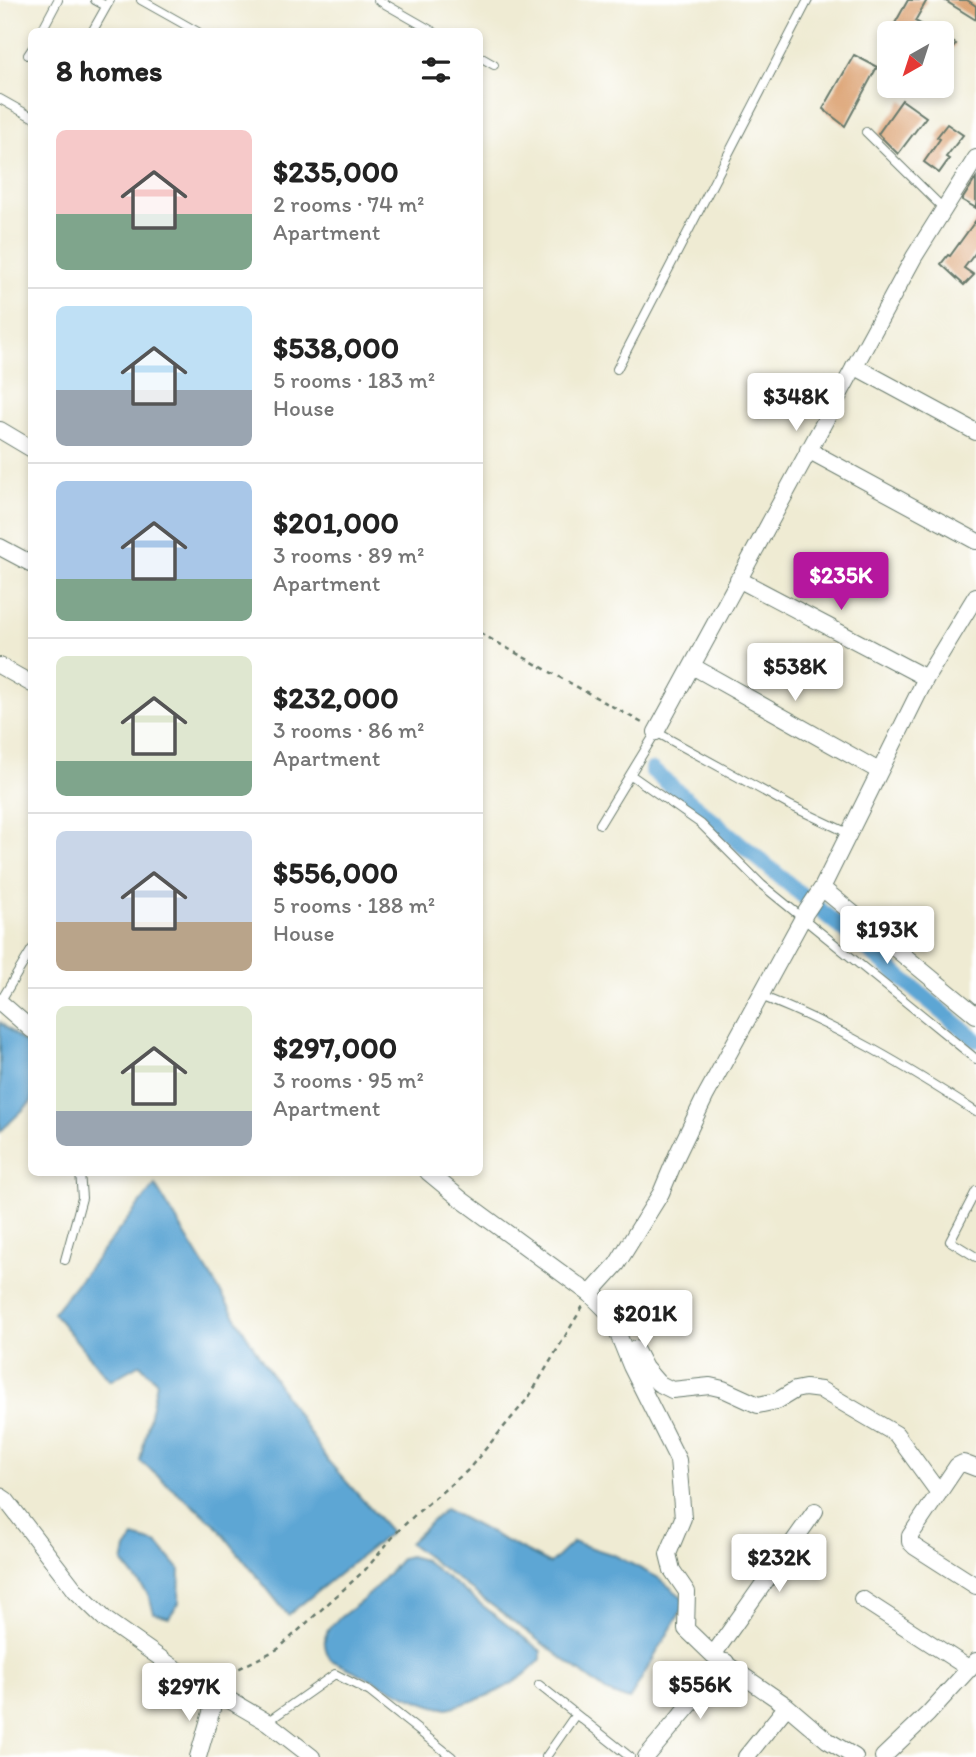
<!DOCTYPE html>
<html lang="en">
<head>
<meta charset="utf-8">
<style>
  body { margin:0; font-family:Itim,sans-serif; background:#f6f6f6; color:#222; height:100vh; display:flex; flex-direction:column; font-size:26px; white-space:nowrap }
  * { box-sizing:border-box; margin:0 }
  p { font-size:23px; color:#767676 }
  .icon { flex:none; width:38px; height:38px; fill:none; stroke:currentColor; stroke-width:2; stroke-linecap:round; stroke-linejoin:round }
  .map { position:relative; flex:1; overflow:hidden }
  .side { position:absolute; left:28px; top:28px; width:455px; height:1148px; display:flex; flex-direction:column; background:#fff; border-radius:10px; box-shadow:0 4px 10px #0003 }
  .side>* { flex:none }
  .needle { width:46px; rotate:219deg }
  .controls { position:absolute; left:877px; top:21px; display:grid; gap:14px }
  .controls a { display:grid; place-items:center; width:77px; height:77px; border-radius:10px; background:#fff; box-shadow:0 4px 10px #0003; font-size:35px }
  .price { position:absolute; translate:-50% -60px; padding:0 16px; border-radius:7px; background:#fff; color:#222; font-size:23px; line-height:46px; filter:drop-shadow(0 2px 4px #0008) }
  .price::after { content:''; position:absolute; left:50%; top:42px; width:21px; height:16px; margin-left:-10px; background:inherit; clip-path:polygon(0 0,100% 0,50% 100%) }
  .price.selected { background:#b5179e; color:#fff }
  ul { padding:0; list-style:none }
  li { display:flex; align-items:center; gap:21px; height:175px; padding:0 28px }
  li+li { border-top:2px solid #e0e0e0 }
  li span { display:grid; place-items:center; flex:none; width:196px; height:140px; border-radius:10px; color:#555 }
  li>.icon { margin-inline-start:auto }
  span .icon { width:84px; height:84px; fill:#fffc; stroke-width:1 }
  li b { font-size:30px }
  h2 { display:flex; justify-content:space-between; align-items:center; height:84px; padding:0 28px; font-size:30px }
  .map>svg:first-child { display:block }
  .water { fill:#5da6d4; stroke:#3e7284; stroke-width:2 }
  .lines { fill:none; stroke-linecap:round; stroke-linejoin:round }
  .canal { stroke:#5da6d4; stroke-width:16 }
  .building { fill:#d7955e }
  .lane-casing { stroke:#687a6c; stroke-width:10 }
  .street-casing { stroke:#687a6c; stroke-width:18 }
  .path { stroke:#687a6c; stroke-width:2.5; stroke-dasharray:5 5; stroke-linecap:butt }
  .lane { stroke:#fff; stroke-width:8 }
  .street { stroke:#fff; stroke-width:16 }
</style>
</head>
<body>
<div class="map">
<svg width="976" height="1757" viewBox="0 0 976 1757">
  <rect width="100%" height="100%" fill="#fff"/>
  <filter id="ink" filterUnits="userSpaceOnUse"><feTurbulence type="fractalNoise" baseFrequency=".0143" numOctaves="2"/><feDisplacementMap in="SourceGraphic" scale="14" xChannelSelector="R" yChannelSelector="G"/><feConvolveMatrix kernelMatrix="1 2 1 2 8 2 1 2 1" color-interpolation-filters="sRGB"/></filter>
  <filter id="wash" filterUnits="userSpaceOnUse"><feTurbulence type="fractalNoise" baseFrequency=".00686" numOctaves="4" result="noise"/><feDisplacementMap in="SourceGraphic" scale="28" xChannelSelector="R" yChannelSelector="G"/><feGaussianBlur stdDeviation="1.57" result="paint"/><feColorMatrix in="noise" values="0 0 0 0 0 0 0 0 0 0 0 0 0 0 0 0 0 1.4 0 .05"/><feComposite in="paint" operator="in"/></filter>
  <g filter="url(#wash)">
    <rect width="100%" height="100%" fill="#efebd3"/>
    <path class="water" d="M0,1022l31,27 1,52 -32,31z
      M155,1185l105,172 68,104 63,71 -103,83 -73,-91 -75,-63 17,-79 -17,-18 -30,17 -57,-68z
      M445,1509l105,55 23,-22 41,13 43,22 30,24 -58,99 -22,-8 -198,-149z
      M134,1537l24,7 22,26 -1,33 -10,14 -15,-4 -6,-19 -25,-31 3,-14z
      M409,1556l15,4 117,91v8c-21,24 -48,37 -79,45 -5,1 -11,4 -16,4 -22,0 -91,-38 -115,-48 -20,-31 12,-43 32,-60 14,-12 26,-28 39,-42z"/>
    <g class="lines">
      <path class="canal" d="M652,770l324,270"/>
    </g>
    <g id="blocks">
      <path class="building" d="M908,0h19l-12,21 22,12h-24l-19,-8z
        M944,0h23l9,6v14z
        M942,36l14,8 -7,9 -7,-4z
        M854,55l23,12 -32,59 -22,-17z
        M902,100l24,17 -28,37 -20,-20z
        M947,124l16,11 -17,22 3,2 -10,14 -15,-11 16,-23 -3,-2z
        M976,178v30l-14,-8z
        M976,220v32l-12,16 10,7 -10,10 -23,-21 7,-9 2,1z"/>
    </g>
  </g>
  <g filter="url(#ink)">
    <use href="#blocks" fill-opacity="0" stroke="#687a6c" stroke-width="2"/>
    <g class="lines">
      <defs>
        <path id="lane" d="M95,0l11,6
          M141,0l57,32
          M378,0l56,32
          M41,32l17,-32
          M92,32l18,-32
          M28,55l4,-6
          M480,57l14,8
          M0,99l32,18
          M866,132l78,77
          M617,369l191,-369
          M631,775l70,49 61,61 214,174
          M600,824l56,-92 133,73 59,28
          M761,996c77,30 146,71 215,116
          M0,1002l32,-53
          M976,1191l-26,50 26,16
          M65,1260l17,-62 -2,-26
          M539,1685l91,72
          M267,1722l68,-48 35,18 82,65
          M546,1757l30,-43"/>
        <path id="street" d="M854,366l122,66
          M0,430l32,19
          M808,450l168,91
          M0,547l32,17
          M738,579l188,99
          M0,666l32,18
          M692,666l187,105
          M656,732l258,-475 62,-99
          M822,888l154,127
          M0,1002l32,28
          M428,1172l34,28 128,94
          M635,1349l10,19 13,15 14,7 38,-4 13,3 35,16 19,-4 18,-11 10,-2 16,2 75,44 43,59
          M976,1468l-13,-5 -6,3 -47,70v6l5,5 61,39
          M0,1496l6,4 70,91 30,29 70,49 91,53 45,35
          M862,1599l108,70
          M713,1655l102,-144
          M198,1757l14,-48 1,-17
          M646,1757l80,-95
          M746,1757l41,-51
          M855,1757l-28,-17 -40,-34 -74,-51 -27,-26 1,-37 -15,-22 -4,-16 15,-36 -5,-58 -47,-94 -21,-52 -20,-20 27,-30 44,-71 16,-38 28,-58 101,-185 16,-24 104,-210 50,-82
          M883,1757l45,-43 48,-53"/>
      </defs>
      <use href="#lane" class="lane-casing"/>
      <use href="#street" class="street-casing"/>
      <path class="path" d="M480,633l164,91
        M224,1681l10,-10 44,-22 88,-80 32,-38 20,-19 49,-41 62,-74 54,-91"/>
      <use href="#lane" class="lane"/>
      <use href="#street" class="street"/>
    </g>
  </g>
</svg>
<div class="controls">
<a><svg class="needle" viewBox="-14 -14 28 28"><path d="M0-13l5 13h-10z" fill="#e53935"/><path d="M0 13l5-13h-10z" fill="#767676"/></svg></a>
</div>
<b class="price" style="left:796px;top:433px">$348K</b>
<b class="price selected" style="left:841px;top:612px">$235K</b>
<b class="price" style="left:795px;top:703px">$538K</b>
<b class="price" style="left:887px;top:966px">$193K</b>
<b class="price" style="left:645px;top:1350px">$201K</b>
<b class="price" style="left:779px;top:1594px">$232K</b>
<b class="price" style="left:700px;top:1721px">$556K</b>
<b class="price" style="left:189px;top:1723px">$297K</b>
<section class="side">
<h2>8 homes<svg class="icon" aria-label="filters" viewBox="0 0 24 24"><path d="M4 7h16M4 17h16"/><circle cx="9" cy="7" r="2"/><circle cx="15" cy="17" r="2"/></svg></h2>
<ul>
<li><span style="background:linear-gradient(#f6c9c9 60%,#7fa58c 0)"><svg class="icon" aria-label="home" viewBox="0 0 24 24"><path d="M3 11l9-7 9 7M6 9v11h12V9"/></svg></span><div><b>$235,000</b><p>2 rooms · 74 m²</p><p>Apartment</p></div></li>
<li><span style="background:linear-gradient(#bfe0f5 60%,#9aa5b1 0)"><svg class="icon" aria-label="home" viewBox="0 0 24 24"><path d="M3 11l9-7 9 7M6 9v11h12V9"/></svg></span><div><b>$538,000</b><p>5 rooms · 183 m²</p><p>House</p></div></li>
<li><span style="background:linear-gradient(#a9c7e8 70%,#7fa58c 0)"><svg class="icon" aria-label="home" viewBox="0 0 24 24"><path d="M3 11l9-7 9 7M6 9v11h12V9"/></svg></span><div><b>$201,000</b><p>3 rooms · 89 m²</p><p>Apartment</p></div></li>
<li><span style="background:linear-gradient(#dfe7d0 75%,#7fa58c 0)"><svg class="icon" aria-label="home" viewBox="0 0 24 24"><path d="M3 11l9-7 9 7M6 9v11h12V9"/></svg></span><div><b>$232,000</b><p>3 rooms · 86 m²</p><p>Apartment</p></div></li>
<li><span style="background:linear-gradient(#c9d6e8 65%,#b9a48a 0)"><svg class="icon" aria-label="home" viewBox="0 0 24 24"><path d="M3 11l9-7 9 7M6 9v11h12V9"/></svg></span><div><b>$556,000</b><p>5 rooms · 188 m²</p><p>House</p></div></li>
<li><span style="background:linear-gradient(#dfe7d0 75%,#9aa5b1 0)"><svg class="icon" aria-label="home" viewBox="0 0 24 24"><path d="M3 11l9-7 9 7M6 9v11h12V9"/></svg></span><div><b>$297,000</b><p>3 rooms · 95 m²</p><p>Apartment</p></div></li>
</ul>
</section>
</div>
</body>
</html>
